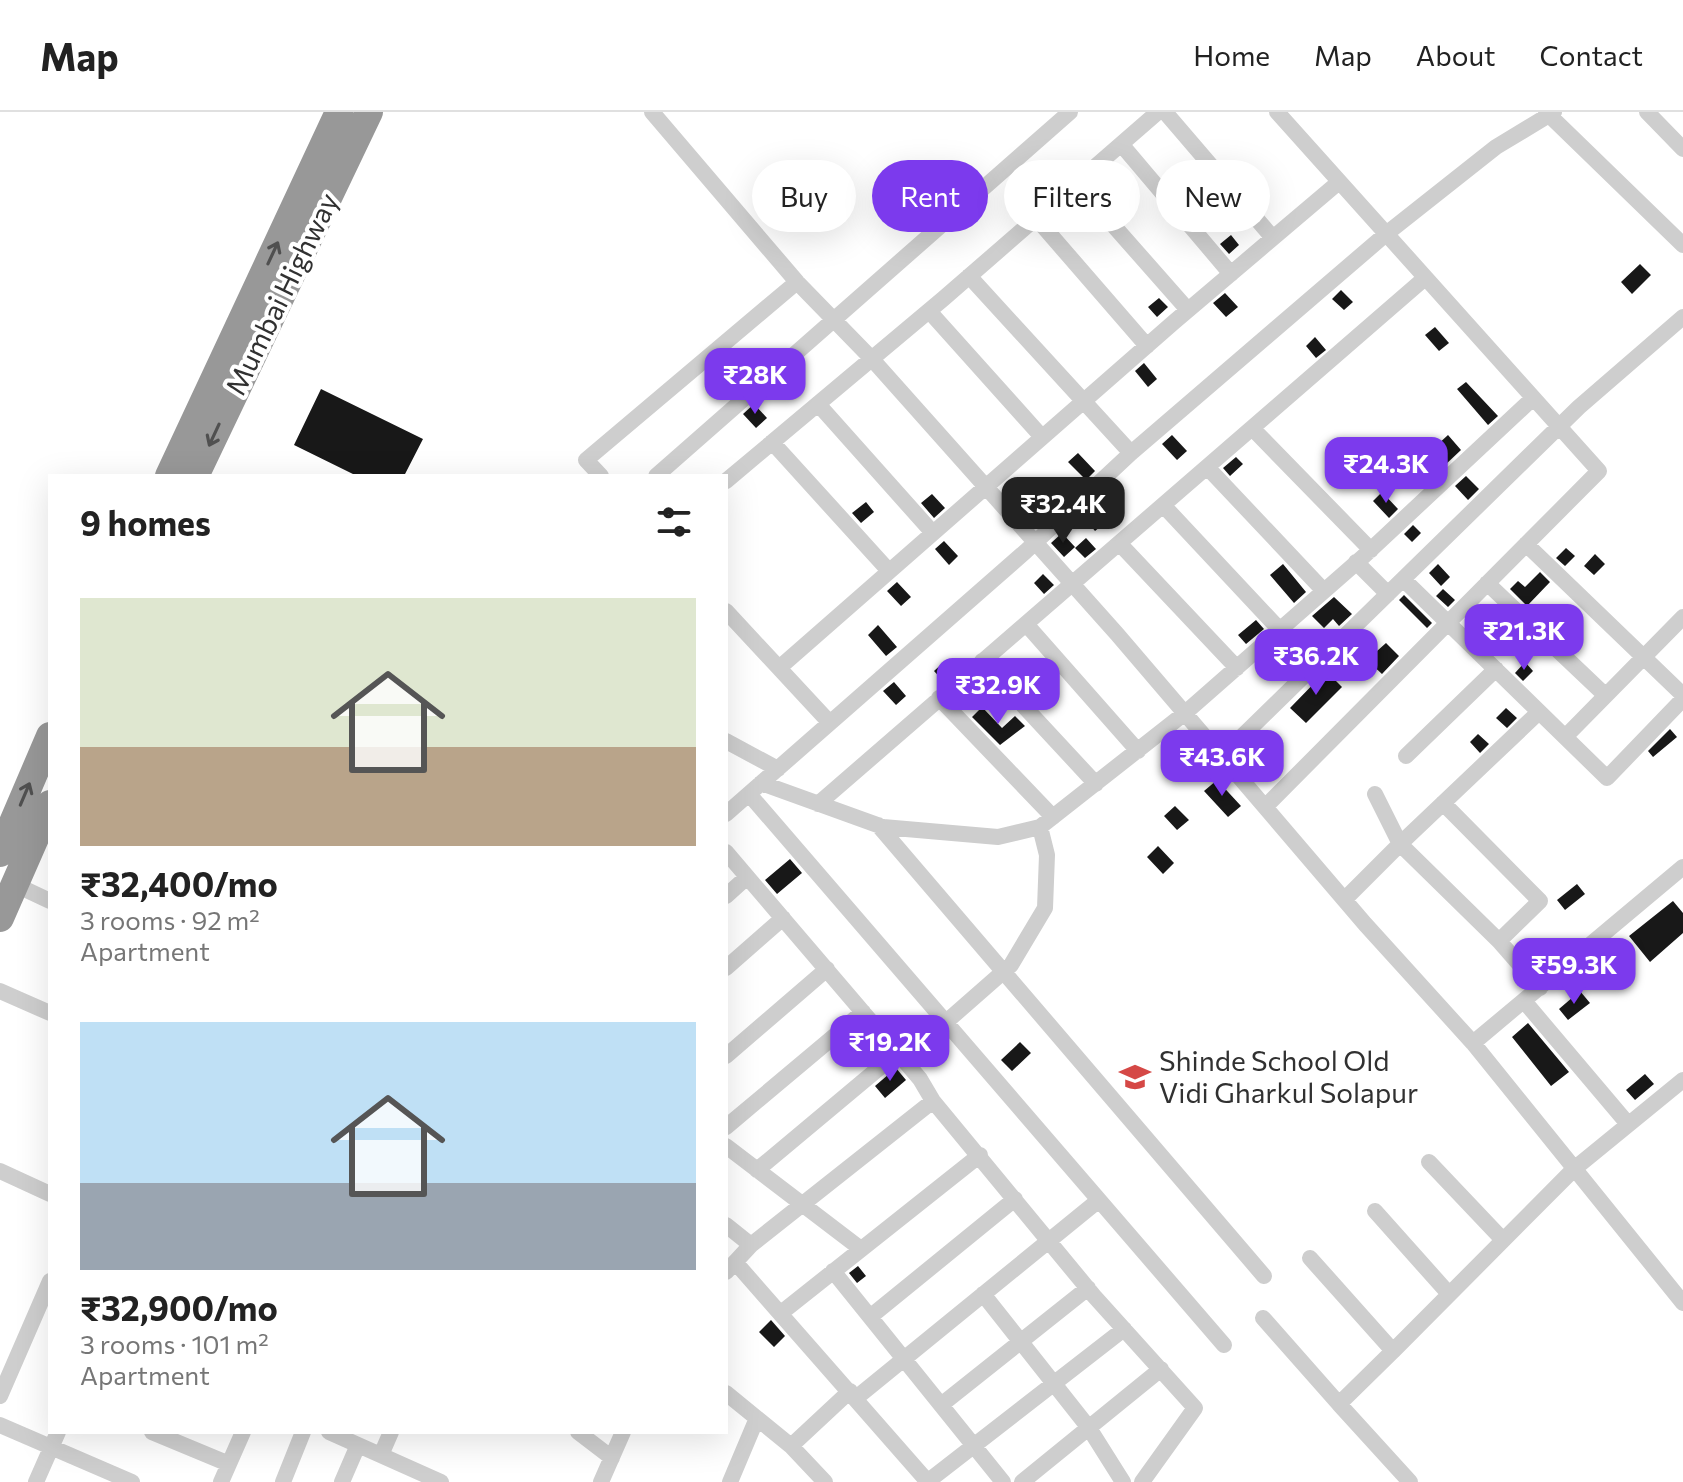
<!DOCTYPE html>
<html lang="en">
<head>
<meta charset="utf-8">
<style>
  body { margin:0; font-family:Commissioner,sans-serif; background:#f6f6f6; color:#222; height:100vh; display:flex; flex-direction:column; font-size:30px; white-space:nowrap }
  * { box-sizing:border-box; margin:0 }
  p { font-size:26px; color:#767676 }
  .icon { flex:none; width:44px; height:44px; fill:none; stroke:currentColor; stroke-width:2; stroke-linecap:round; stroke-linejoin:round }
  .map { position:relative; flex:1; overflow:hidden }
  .details { position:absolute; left:48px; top:362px; width:680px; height:960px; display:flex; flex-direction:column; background:#fff; border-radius:0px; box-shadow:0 8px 32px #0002 }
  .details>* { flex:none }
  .guide { position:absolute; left:752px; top:48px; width:760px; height:72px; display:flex; gap:16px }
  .price { position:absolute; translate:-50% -68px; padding:0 18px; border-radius:16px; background:#7c3aed; color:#fff; font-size:26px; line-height:52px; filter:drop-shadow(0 2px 4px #0008) }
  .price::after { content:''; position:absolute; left:50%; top:48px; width:24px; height:18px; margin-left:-12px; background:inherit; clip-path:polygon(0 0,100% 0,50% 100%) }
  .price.on { background:#222; color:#fff }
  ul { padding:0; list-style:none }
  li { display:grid; align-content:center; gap:16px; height:424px; padding:0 32px }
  li span { display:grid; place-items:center; height:248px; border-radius:0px; color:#555 }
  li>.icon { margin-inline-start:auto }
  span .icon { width:144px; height:144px; fill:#fffc; stroke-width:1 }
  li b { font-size:34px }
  h2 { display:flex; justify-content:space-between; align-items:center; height:96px; padding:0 32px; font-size:34px }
  .chip { padding:0 28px; border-radius:36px; background:#fff; box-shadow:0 8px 32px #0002; font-size:28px; line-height:72px }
  .chip.on { background:#7c3aed; color:#fff }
  header { display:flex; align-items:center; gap:48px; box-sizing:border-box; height:112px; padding:0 40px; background:#fff; border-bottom:2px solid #e0e0e0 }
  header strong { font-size:38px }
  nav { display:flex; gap:44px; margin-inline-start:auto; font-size:28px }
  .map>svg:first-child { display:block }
  .building { fill:#181818 }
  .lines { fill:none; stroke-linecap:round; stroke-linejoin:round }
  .street { stroke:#cecece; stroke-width:16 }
  .highway { stroke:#989898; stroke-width:28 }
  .oneway { stroke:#505050 }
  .labels { text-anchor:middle; stroke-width:8; stroke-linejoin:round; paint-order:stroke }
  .street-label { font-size:28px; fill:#313131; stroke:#fff }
  .poi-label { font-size:28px; fill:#313131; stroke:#fff; text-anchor:start }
</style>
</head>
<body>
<header>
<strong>Map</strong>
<nav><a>Home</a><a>Map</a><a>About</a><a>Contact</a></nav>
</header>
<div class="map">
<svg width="1683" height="1370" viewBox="0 0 1683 1370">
  <rect width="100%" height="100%" fill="#fff"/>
  <path class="building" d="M1231,123l8,10 -10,9 -9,-10z
    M1640,152l11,11 -19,19 -11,-12z
    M1341,178l12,12 -9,8 -12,-11z
    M1225,181l13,14 -12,10 -13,-14z
    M1159,186l9,9 -11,10 -9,-10z
    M1435,215l14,16 -10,8 -14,-16z
    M1315,225l11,13 -10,8 -10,-12z
    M729,242l14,15 -10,10 -15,-16z
    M1144,251l13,16 -9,8 -13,-16z
    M1466,270l32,34 -10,9 -31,-36z
    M321,277l102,50 -19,37h-47l-63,-31z
    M754,292l13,14 -11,10 -13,-14z
    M1172,323l15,16 -10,9 -15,-16z
    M1448,323l13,15 -34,32 -17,-18 9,-9 4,3z
    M1078,341l17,18 -9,9 -18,-18z
    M1236,345l7,7 -13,12 -7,-8z
    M1466,364l13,13 -11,11 -13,-14z
    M1382,380l16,17 -9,9 -16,-17z
    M932,382l13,14 -11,10 -13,-15z
    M866,390l8,10 -13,11 -9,-10z
    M1041,394l8,9 -13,12 -7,-9z
    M1093,394l13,16 -11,9 -13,-16z
    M1413,413l8,8 -9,9 -8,-8z
    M1062,421l13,14 -11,10 -13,-14z
    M1086,426l10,11 -11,9 -10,-10z
    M944,429l14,15 -9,9 -14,-16z
    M1566,436l9,8 -10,10 -9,-8z
    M1595,442l10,10 -11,11 -10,-9z
    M1283,452l23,28 -12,11 -24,-28z
    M1438,452l12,13 -9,9 -12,-13z
    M1540,460l10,10 -23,24 -17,-17 8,-8 7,6z
    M1043,462l11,11 -10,9 -10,-11z
    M897,470l14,15 -10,9 -14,-15z
    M1443,477l12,11 -7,7 -12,-11z
    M1404,483l28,28 -5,5 -28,-28z
    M1334,485l18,17 -13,12 -6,-7 -9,9 -12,-12z
    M1256,508l8,9 -18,15 -8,-9z
    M878,513l19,22 -11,9 -18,-21z
    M1386,531l13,13 -17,18 -15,-14z
    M945,549l9,11 -11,9 -9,-10z
    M1525,550l8,9 -10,10 -8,-8z
    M1326,559l16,16 -36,36 -16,-15z
    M1035,568l8,10 -11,9 -8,-9z
    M894,570l12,14 -10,9 -13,-14z
    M982,595l20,21 13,-12 10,10 -25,19 -28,-28z
    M1506,596l11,10 -10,10 -11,-10z
    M1670,617l7,8 -24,20 -5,-6z
    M1478,622l11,10 -9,9 -10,-11z
    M1217,668l24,26 -13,11 -24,-26z
    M1175,694l14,14 -12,10 -13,-14z
    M1158,734l16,17 -11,11 -16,-17z
    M790,747l12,14 -25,21 -12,-14z
    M1577,772l8,10 -20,16 -8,-10z
    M1673,789l10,12v20l-33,29 -21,-26z
    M1580,879l10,12 -22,17 -9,-11z
    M1528,911l41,49 -18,14 -39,-49z
    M1020,930l11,11 -19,18 -11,-11z
    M896,956l10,12 -21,18 -10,-12z
    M1645,962l9,10 -19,16 -9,-10z
    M858,1154l8,10 -9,7 -8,-10z
    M771,1208l14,16 -11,11 -15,-15z"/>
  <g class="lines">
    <path class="street" d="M652,0l145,170
      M1165,0l108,126
      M1546,0l137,133
      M1647,0l36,37
      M1121,32l110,130
      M1076,71l112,127
      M1036,106l111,128
      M969,164l162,177
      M929,199l113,126
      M818,292l115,129
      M1252,316l119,122
      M772,330l117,129
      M1207,355l117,124
      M601,364l-15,-16 211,-178 74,76 246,276 248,290 108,119 210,260
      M656,364l414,-364
      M726,369l217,-182 215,-187
      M1163,393l117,125
      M1119,431l118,125
      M1526,432l157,151
      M1356,450l32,32
      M1403,467l204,199 76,-79
      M1487,471l118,112
      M726,499l104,112
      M1026,512l112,127
      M982,549l114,123
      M779,556l395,-346 165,-140
      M939,586l114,119
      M1539,600l-139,132 99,97 41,47
      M1565,625l118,-120
      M726,629l52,28
      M1222,644l357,-349 104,-90
      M1406,644l90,-87
      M761,671l122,44 115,10 42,-10 145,-114 179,-157 168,-157
      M749,682l475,551
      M1443,691l97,98 -41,40
      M818,692l607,-526
      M1265,695l334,-336 -322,-359
      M726,702l300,-263 105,-98 255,-219 110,-87 58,-35
      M878,713l386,451
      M726,740l194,227 13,22 161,195 101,112 -53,74
      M16,773l34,16
      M726,784l21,-19
      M1345,787l55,-55 -25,-50
      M726,856l57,-50
      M0,879l50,22
      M1524,889l104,123
      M946,910l65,-57 34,-57 2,-53 -7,-28
      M1473,931l210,-176
      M726,944l101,-87
      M726,1015l137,-115
      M726,1034l135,103
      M1429,1050l74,78
      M757,1058l140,-117
      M0,1059l50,23
      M1375,1099l74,83
      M726,1113l25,20 182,-144
      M1310,1146l83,93 181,-182 109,-89
      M735,1150l193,220
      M833,1159l170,211
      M726,1160l25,-27
      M983,1182l106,134 34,54
      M781,1201l199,-158
      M870,1205l145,-118
      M1263,1206l76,86 54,-53
      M726,1281l65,53 34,36
      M0,1284l50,-115
      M856,1286l243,-198
      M1339,1292l71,78
      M941,1293l147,-117
      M0,1313l132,57
      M152,1320l77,32
      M329,1320l112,50
      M578,1320l34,26
      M791,1334l59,-55
      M381,1343l10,-23
      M36,1370l22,-50
      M221,1370l22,-50
      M283,1370l20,-50
      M342,1370l16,-37
      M601,1370l22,-50
      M730,1370l27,-64
      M927,1370l197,-153
      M1022,1370l139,-113"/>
    <path class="highway" d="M169,364l170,-364
      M195,364l174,-364
      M0,741l50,-117
      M0,806l50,-114"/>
  </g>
  <defs><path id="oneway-shaft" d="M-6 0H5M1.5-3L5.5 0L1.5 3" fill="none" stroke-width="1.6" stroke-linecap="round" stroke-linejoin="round" transform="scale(2)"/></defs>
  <g class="oneway">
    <use href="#oneway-shaft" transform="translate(273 141) rotate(-65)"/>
    <use href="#oneway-shaft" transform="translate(214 323) rotate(115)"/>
    <use href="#oneway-shaft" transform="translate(25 682) rotate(-67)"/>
  </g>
  <defs>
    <symbol id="school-bare" viewBox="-9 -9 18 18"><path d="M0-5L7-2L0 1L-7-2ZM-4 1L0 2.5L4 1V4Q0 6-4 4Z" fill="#d54846" stroke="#fff" stroke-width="2.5" paint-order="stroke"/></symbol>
  </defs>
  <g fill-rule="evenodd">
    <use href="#school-bare" x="1113" y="943" width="44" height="44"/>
  </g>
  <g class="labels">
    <g class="street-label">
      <text transform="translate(282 182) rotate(-64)" y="10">Mumbai Highway</text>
    </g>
    <g class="poi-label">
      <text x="1159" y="959">Shinde School Old<tspan x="1159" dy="32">Vidi Gharkul Solapur</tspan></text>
    </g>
  </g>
</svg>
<b class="price" style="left:755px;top:304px">₹28K</b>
<b class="price" style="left:1386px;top:393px">₹24.3K</b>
<b class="price on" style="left:1063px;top:433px">₹32.4K</b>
<b class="price" style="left:1524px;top:560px">₹21.3K</b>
<b class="price" style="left:1316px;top:585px">₹36.2K</b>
<b class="price" style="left:998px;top:614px">₹32.9K</b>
<b class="price" style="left:1222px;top:686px">₹43.6K</b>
<b class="price" style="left:1574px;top:894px">₹59.3K</b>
<b class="price" style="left:890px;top:971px">₹19.2K</b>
<div class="guide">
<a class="chip">Buy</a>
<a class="chip on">Rent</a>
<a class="chip">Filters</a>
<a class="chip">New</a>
</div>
<section class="details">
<h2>9 homes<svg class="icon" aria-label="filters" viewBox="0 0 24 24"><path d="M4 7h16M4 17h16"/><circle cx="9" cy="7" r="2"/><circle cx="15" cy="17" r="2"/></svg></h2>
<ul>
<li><span style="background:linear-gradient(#dfe7d0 60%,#b9a48a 0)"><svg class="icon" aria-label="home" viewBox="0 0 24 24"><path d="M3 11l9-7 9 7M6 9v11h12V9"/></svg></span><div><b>₹32,400/mo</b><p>3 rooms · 92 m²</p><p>Apartment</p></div></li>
<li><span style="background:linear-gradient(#bfe0f5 65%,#9aa5b1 0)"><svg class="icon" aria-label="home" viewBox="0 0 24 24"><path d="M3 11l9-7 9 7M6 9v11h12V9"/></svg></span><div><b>₹32,900/mo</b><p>3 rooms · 101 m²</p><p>Apartment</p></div></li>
</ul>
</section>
</div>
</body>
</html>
